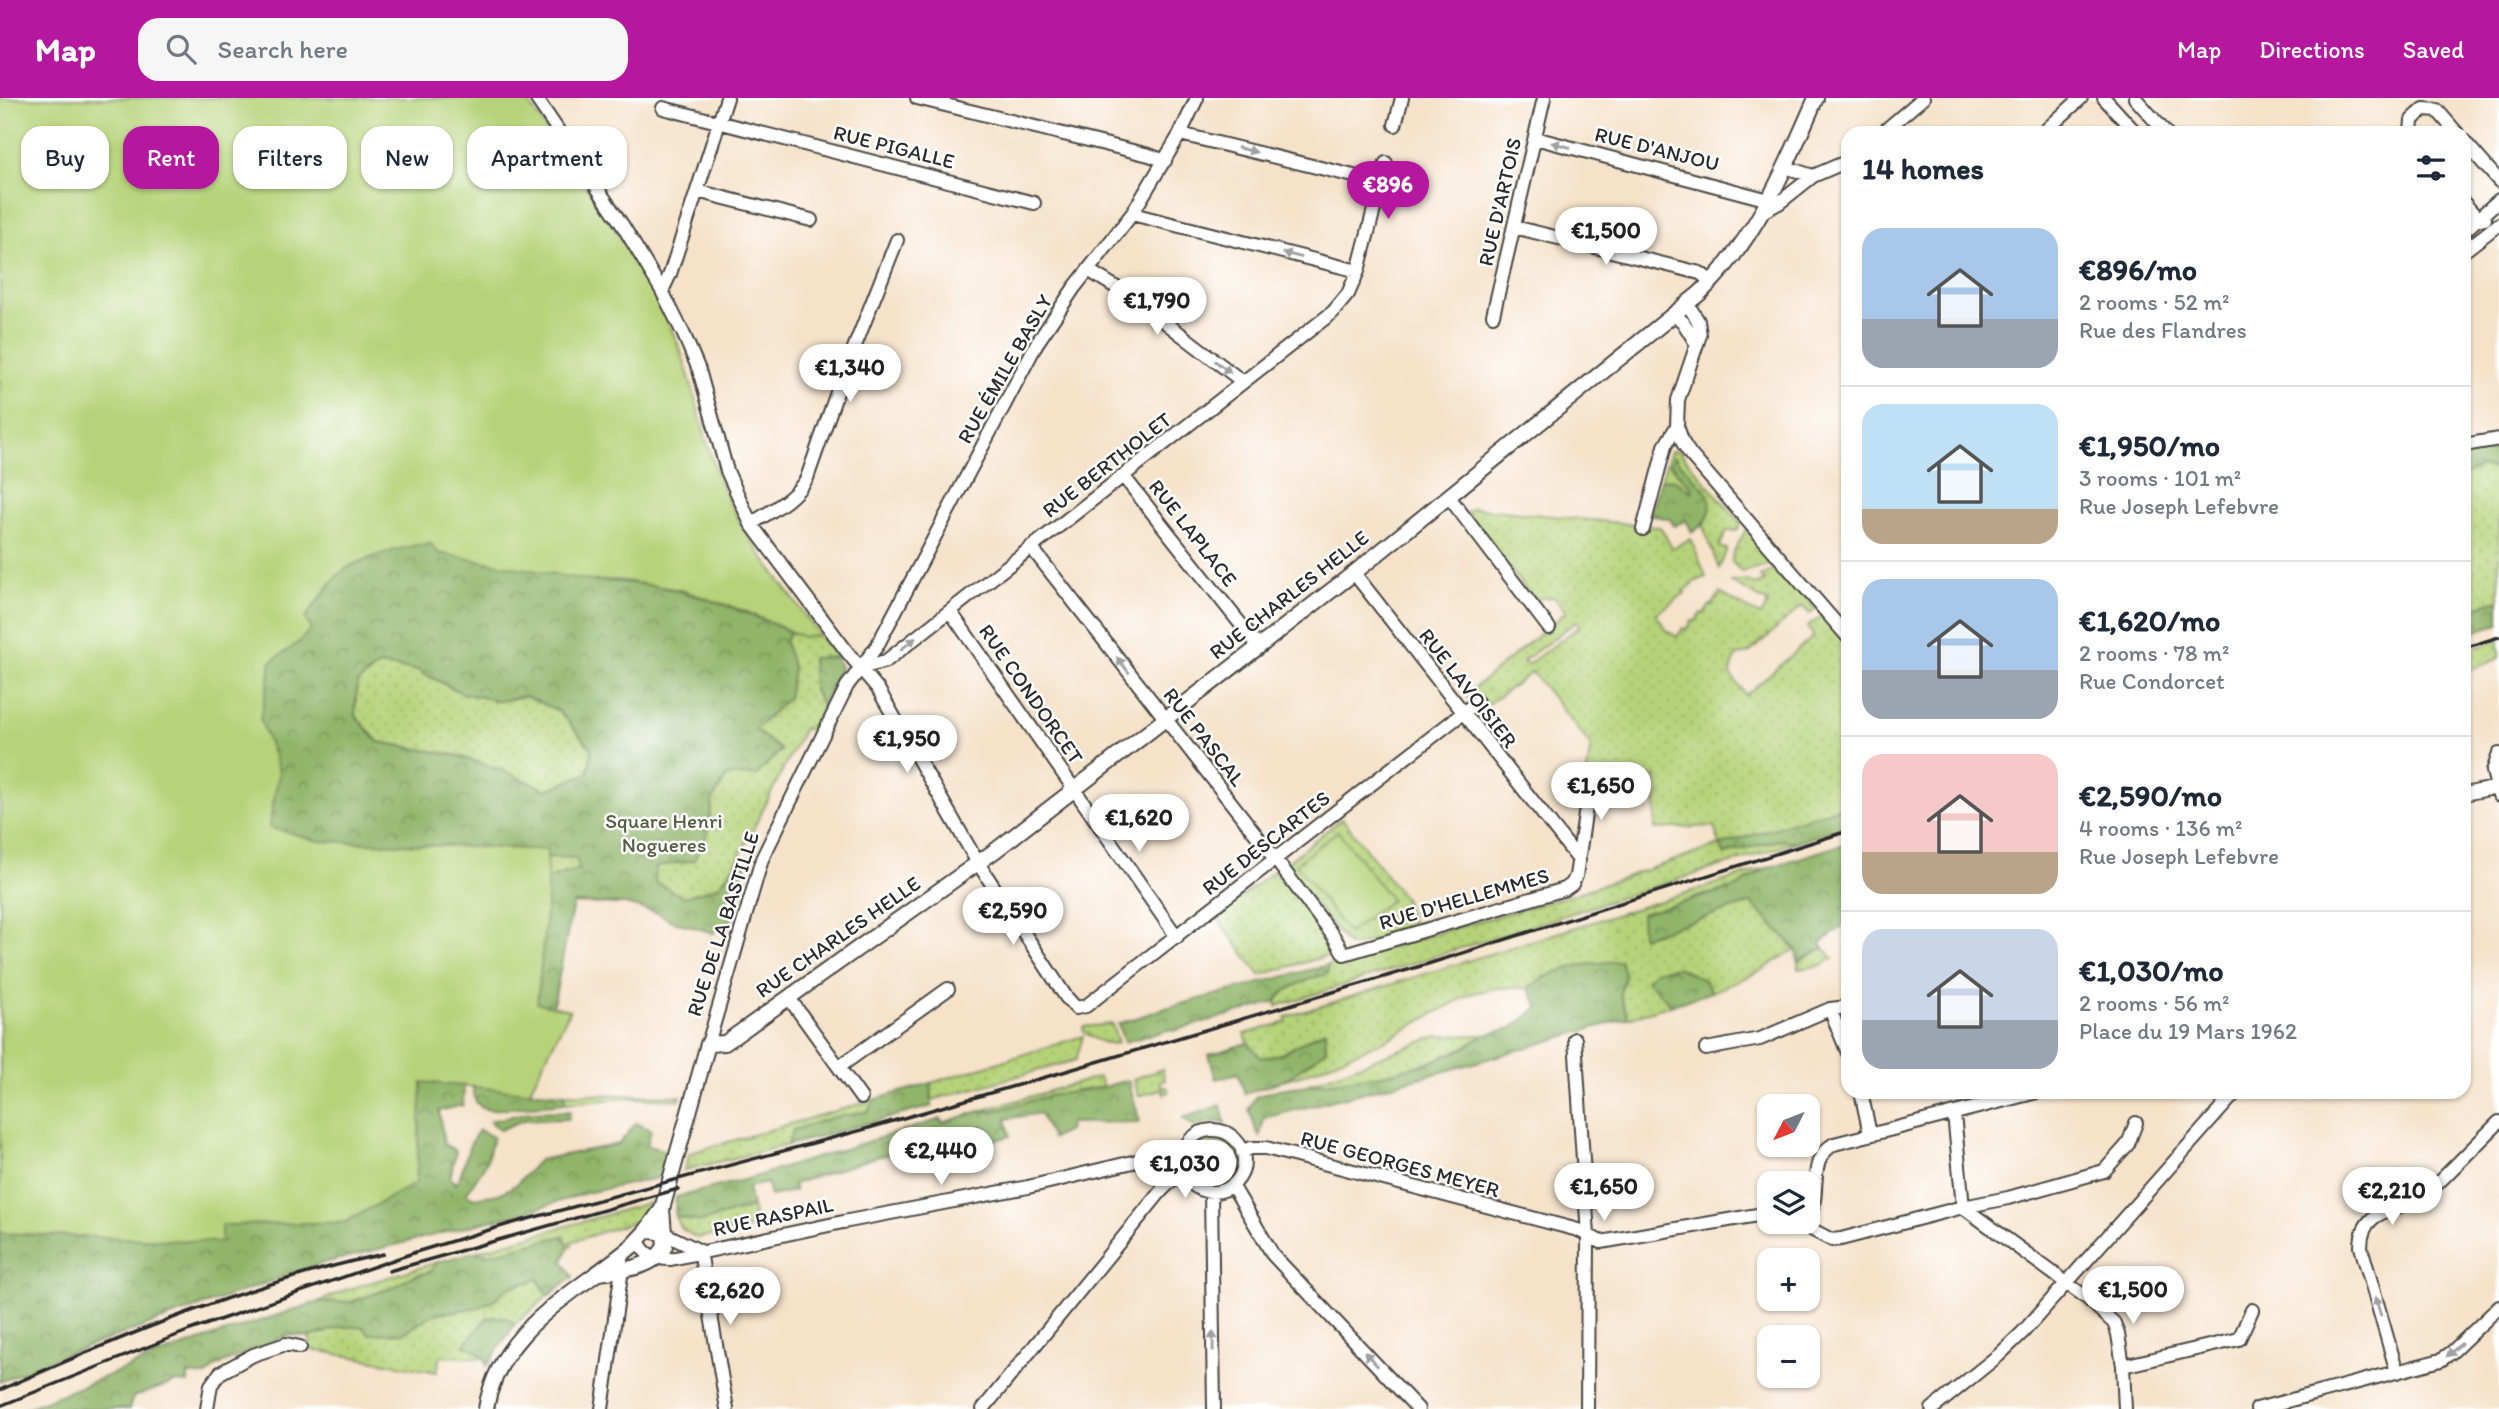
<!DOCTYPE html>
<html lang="en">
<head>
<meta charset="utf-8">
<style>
  body { margin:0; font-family:Itim,sans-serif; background:#f6f6f7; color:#1f2937; height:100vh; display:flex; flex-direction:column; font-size:26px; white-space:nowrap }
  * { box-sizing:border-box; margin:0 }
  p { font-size:23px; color:#747a83 }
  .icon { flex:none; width:38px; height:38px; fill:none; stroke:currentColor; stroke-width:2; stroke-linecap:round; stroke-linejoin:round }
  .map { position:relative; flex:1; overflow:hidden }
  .side { position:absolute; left:1841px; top:28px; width:630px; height:973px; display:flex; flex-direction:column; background:#fff; border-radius:21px; box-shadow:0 2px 5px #0004 }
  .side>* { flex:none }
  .hud { position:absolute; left:21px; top:28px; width:665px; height:63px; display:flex; gap:14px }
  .needle { width:46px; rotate:228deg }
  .buttons { position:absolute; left:1757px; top:996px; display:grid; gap:14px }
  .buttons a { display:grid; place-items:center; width:63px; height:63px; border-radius:14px; background:#fff; box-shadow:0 2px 5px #0004; font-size:35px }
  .price { position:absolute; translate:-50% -60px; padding:0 16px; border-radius:24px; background:#fff; color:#222; font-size:23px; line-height:46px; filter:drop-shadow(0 2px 4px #0008) }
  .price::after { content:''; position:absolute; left:50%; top:42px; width:21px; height:16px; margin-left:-10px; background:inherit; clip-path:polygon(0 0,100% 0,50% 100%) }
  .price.on { background:#b5179e; color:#fff }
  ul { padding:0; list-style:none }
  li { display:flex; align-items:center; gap:21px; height:175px; padding:0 21px }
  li+li { border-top:2px solid #e0e1e3 }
  li span { display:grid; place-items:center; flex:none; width:196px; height:140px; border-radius:21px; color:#555 }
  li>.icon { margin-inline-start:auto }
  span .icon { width:84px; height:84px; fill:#fffc; stroke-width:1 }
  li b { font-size:30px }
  h2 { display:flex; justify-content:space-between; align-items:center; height:84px; padding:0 21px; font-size:30px }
  .tag { padding:0 24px; border-radius:21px; background:#fff; box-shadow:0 2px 5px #0004; font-size:24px; line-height:63px }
  .tag.on { background:#b5179e; color:#fff }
  header { display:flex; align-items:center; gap:42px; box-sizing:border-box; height:98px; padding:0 35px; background:#b5179e; color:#fff }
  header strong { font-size:33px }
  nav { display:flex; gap:38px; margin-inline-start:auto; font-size:24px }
  .search { width:490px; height:63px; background:#f6f6f7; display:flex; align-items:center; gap:18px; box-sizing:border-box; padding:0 24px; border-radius:21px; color:#747a83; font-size:26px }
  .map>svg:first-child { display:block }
  .green { fill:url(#green-dots); stroke:#707f52; stroke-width:2; fill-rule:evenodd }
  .forest { fill:url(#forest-crowns); stroke:#5e704a; stroke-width:2; fill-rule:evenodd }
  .pitch { fill:#b6d379; stroke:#707f52; stroke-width:2 }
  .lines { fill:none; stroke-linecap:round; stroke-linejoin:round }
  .minor-casing { stroke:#494643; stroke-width:16 }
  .tertiary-casing { stroke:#494643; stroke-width:18 }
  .minor { stroke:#fff; stroke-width:12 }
  .tertiary { stroke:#fff; stroke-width:14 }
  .rail { stroke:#2b2b2b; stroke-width:3.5 }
  .oneway { fill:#a0a0a0 }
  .labels { text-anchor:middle; stroke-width:5; stroke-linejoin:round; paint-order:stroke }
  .street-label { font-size:21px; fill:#2b2b2b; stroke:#fff }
  .park-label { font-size:21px; fill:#555d42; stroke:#fff }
</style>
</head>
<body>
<header>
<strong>Map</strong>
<div class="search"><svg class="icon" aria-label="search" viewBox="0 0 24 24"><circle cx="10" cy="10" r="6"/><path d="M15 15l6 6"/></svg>Search here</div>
<nav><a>Map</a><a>Directions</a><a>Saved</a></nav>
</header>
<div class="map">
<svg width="2499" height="1311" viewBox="0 0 2499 1311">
  <defs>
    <pattern id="green-dots" width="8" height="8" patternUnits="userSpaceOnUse" patternTransform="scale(1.75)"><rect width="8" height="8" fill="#b6d379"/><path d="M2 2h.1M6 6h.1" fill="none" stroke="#9db569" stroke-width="1.8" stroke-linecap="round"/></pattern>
    <pattern id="forest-crowns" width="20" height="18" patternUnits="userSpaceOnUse" patternTransform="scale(1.75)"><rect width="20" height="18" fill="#90b569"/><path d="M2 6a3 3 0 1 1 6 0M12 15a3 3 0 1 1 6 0" fill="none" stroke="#769357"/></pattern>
  </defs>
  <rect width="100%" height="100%" fill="#fff"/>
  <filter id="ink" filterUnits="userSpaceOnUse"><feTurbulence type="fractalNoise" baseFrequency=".0143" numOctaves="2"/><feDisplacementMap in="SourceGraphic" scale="14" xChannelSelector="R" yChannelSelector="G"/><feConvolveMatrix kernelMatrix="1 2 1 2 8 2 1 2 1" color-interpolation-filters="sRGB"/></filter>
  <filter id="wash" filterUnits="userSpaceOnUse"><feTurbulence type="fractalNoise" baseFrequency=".00686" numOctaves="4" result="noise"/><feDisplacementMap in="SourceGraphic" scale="28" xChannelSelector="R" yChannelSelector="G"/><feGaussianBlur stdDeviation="1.57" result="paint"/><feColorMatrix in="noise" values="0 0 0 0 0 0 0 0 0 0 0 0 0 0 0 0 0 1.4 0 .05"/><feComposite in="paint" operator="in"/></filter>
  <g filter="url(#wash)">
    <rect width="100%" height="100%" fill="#f5e2c9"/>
    <path class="green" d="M2499,352v159l-35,9v-165z
      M1671,353h8l62,72 -4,8h-10l-8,16 8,2 -8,20 -16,-43 6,-11 -1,-20 -38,-31 23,27 -2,1 -18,-13h-12z
      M1473,410l186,19 2,1 11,20 19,-9 15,38 -14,6 1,2 -10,6 2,2 -29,21 11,16 10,7 6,-9 3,2 6,-9 3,1 6,-9 3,1 6,-9 2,1 8,-13 41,23 7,-13 -37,-21 15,-2 9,5 10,-4 -5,-4 19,-11 37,43 -6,5 -8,-8 -53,47 -13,3 -6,18 16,21 68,-59 -7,-9 15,-11 26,27v162l-127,40 4,9 54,-14 18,2 -520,164 -1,-4c10,-17 34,-22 51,-29l1,-8 253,-73 139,-47 -6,-19 -59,3 1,-52 -71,4 6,-35 -59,-74 -53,39 -13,-16 100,-83 -12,-15 -21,2 -66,-87zM1577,523l3,5 -53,39 -4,-4z
      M1746,431l26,30 -5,6 -25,7 -10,-10v-6z
      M745,513c21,10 50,30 74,24l17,22 4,11 -29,63 -7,-3 -65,129 8,4 -18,66 -12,-3 -3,8 -42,-11 -14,-8 -32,-9 -79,-1v-53z
      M2499,542v18l-35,15v-22z
      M379,567l38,5 45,23 39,8 24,-5 34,15 33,38 -4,24 -41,17 -46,-20 -47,-15 -76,-13 -23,-27 2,-32z
      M1342,720l62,80 10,31 -60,17 -6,-1 -64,-80z
      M1767,770l-30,19 -45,11 -49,39 108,-35 45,47 -36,22 -48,21 -8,-12h-57l25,25 -44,13 -8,-25 5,-17 -81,1 -16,11h-32l-26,6 -84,46 -82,34 -18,5 18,-15 21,-33 -44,23 -20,4 -13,-15 -3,-9 42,-12 -1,-5z
      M1274,773l59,75v3l-7,7 -66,19 -44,-58z
      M1824,850l9,10 -10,7 -24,4 -1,-8z
      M1112,926l6,19c-11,3 -25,-4 -34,-11l-1,-5z
      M1485,937c-53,34 -117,46 -179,50l130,-49z
      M1083,938l-7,24 -144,40 -1,-17z
      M1162,971l3,11 -5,1 2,7 5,-1 2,5 -5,2 -2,-5 -23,7 -6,-17z
      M1099,979l4,10 -54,9 -55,15h-14z
      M565,996l116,2 -1,4 -42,-2 -74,5z
      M873,1002l-4,11 -38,7 -38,12 -5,15 -104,25 6,-17z
      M1210,1038c29,0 38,31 14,47l-3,-10h-4l-1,12c-31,0 -35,-41 -6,-49z
      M652,1104l-15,23 -4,-3 -62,20 1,3 -3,2 -6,-11 -73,18 -16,-2z
      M752,1109l5,20 -60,11 -15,-9 -7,-13 26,6z
      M438,1164l-9,10 -18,5 -17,10 -43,15h-33l28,-12z
      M538,1181l10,17 -33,28 -10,-7 -18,1 -22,27 15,9 2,4 -42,-2 -3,16 -128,-23 1,-12 31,-10h22l24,6h16l31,-19 46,-7 15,-8 12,-11z"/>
    <path class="forest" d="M2499,352v19l-19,-2 -16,8v-22z
      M1674,359c9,10 29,27 34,38 7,16 -2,30 -16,37l-6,-12 -12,6 -4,-7 -20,-4 11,-36h12l18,13 2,-1 -23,-28z
      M430,445l162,38c70,-1 135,22 198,51l-5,9 8,28 -5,29 -33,32 26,20 -25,25 -29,1 -14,23 -6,36 -13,25 -38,7 -1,15 29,15 35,-11 20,-28 8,3 -18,66 -12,-3 -3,9 -42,-12 -14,-8 -32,-9 -53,-1 -20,104 -16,-4 10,-100v-24l32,-10 -3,-11 -29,-1 -1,-7 -228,-9 -49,-14 10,-56 -19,-52 10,-46v-11l28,-19 7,-25 34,-45 15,-9 56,-19zM379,567l38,5 45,23 39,8 24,-5 34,15 33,38 -4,24 -41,17 -46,-20 -47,-15 -76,-13 -23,-27 2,-32z
      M2499,502v24l-35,10v-24z
      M836,559l4,11 -18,38 -9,-18 -1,-30z
      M1848,707v21l-51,16 -18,-2 -55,14 -3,-9z
      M1847,745l1,79 -27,21 3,5 -26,13 -2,-12 -45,-46 -109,34 -1,-23 96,-27 30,-19z
      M1620,863l5,15 -5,17 8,25 -182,53 -182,47 -4,18 -4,-6 -7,-21 6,-12 24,-8 103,-14 51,-13 33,-15 19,-12 27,-7 27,-21 -11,-19c32,-23 54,-23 92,-27z
      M1328,867v8c-18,7 -42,12 -53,29l-102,29 -1,-2 -48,13 -6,-18 48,-16z
      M1677,869l27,13 8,12 -40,13 -26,-25 9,-9z
      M1325,932l1,20 -40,29 -41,15 -7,-21 -22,6 -7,-24 39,-12 13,15 20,-4z
      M1128,982l12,42 -71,1 -1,8 -16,8 -12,-26 -34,6 4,17 -22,6 -4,-16 -34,9 1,8 -75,14 -83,27 2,7 -25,5 -3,-13 -19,4 4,20 -51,15 -26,-6 1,-19 68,-17 197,-61 1,4 38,-12h14l55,-15 54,-9z
      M422,983l42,5 -1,19 -24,6 5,33 12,7 -6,27 6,6c11,-19 8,-35 23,-54l14,7 -7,26 -20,31 8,4 25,-4 17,-9 23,-25 80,-16 17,-21 15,7 -4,16 20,5 -5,26 -76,16 -57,18 -213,54 -263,94 -53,23v-149l220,9 1,-17 124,-3 71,-39z
      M931,985l1,23 -144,39 5,-15 38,-12 38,-7 4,-11z
      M473,989l92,7 -1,9 -75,7c-13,-4 -16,-10 -16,-23z
      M1221,1007l4,18 -12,-2 -19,6 -11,-9z
      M570,1013l-2,8 -45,1 -23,10 -10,-9 40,-9z
      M564,1138l5,11 -6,14 10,16 -25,19 -10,-17 -31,9 -12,11 -15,8 -46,7 -31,19 -34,1 -6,-7h-22l-31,10 -17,-2 -12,3 -65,28 -10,10 -18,-2v9l-12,-1 -43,15 -4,12h-104l134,-54 64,-22 95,-31h33l43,-15 17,-10 18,-5 9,-10 36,-10 16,2z
      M505,1219l10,7 -28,42 -2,-8h-3l-2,-5 -16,-8 23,-27z"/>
    <path class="pitch" d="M0,0h525c50,72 104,145 143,224 24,48 31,102 49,152 23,61 66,108 102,161l-16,2 -58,-26 -64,-21 -62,-10 -27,1 -154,-28 -8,-10c-22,3 -78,16 -92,32 -12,13 -22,29 -33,43l6,11 -13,14 -28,19v11l-10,46 19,52 -10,56 49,14 229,9v53l-10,100 33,7 -41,82 -107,-10 -6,101 -71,39 -124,3v17l-221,-9z
      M1338,733l53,69 -43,33 -52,-69z"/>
  </g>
  <g filter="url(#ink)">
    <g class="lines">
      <defs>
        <path id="minor" d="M536,0l87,128 39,65 22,44 15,35 28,101 24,53 97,129 30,36 100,174 88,134 10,11 10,-2 391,-304
          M917,0l232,57 16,6
          M2104,0l32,35
          M2135,0l31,35
          M663,10l371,95
          M1395,27l7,-27
          M1882,35l41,-35
          M2043,35l38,-35
          M2411,35l1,-13 12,-11 13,1 20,23
          M1180,36l182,44 18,8
          M1535,40l234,62
          M2464,43l35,40
          M1785,69l28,9
          M697,93l114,29
          M2464,105l14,16h7
          M1762,114l17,-9 34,-27 35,-15
          M1132,116l226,57
          M1514,129l186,46 12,9
          M2464,133l35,-31
          M2464,153l35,-27
          M1088,172l47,29 108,83
          M662,193l8,-17 57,-176
          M1674,216l9,8 13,21
          M1493,217l51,-217
          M1677,328l6,17 7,11 158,183
          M2464,347l35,-6
          M1124,379l134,169
          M1449,399l100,131
          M751,426c21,-14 43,-24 56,-46l34,-97 56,-141
          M1643,431l22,-83 12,-20 1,-26 22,-65 -2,-14 -11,-18
          M1031,449l245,313 58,77 10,17 221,-65 7,-5 4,-8 14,-96
          M1354,475l225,287
          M950,513l227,326
          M861,570l25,-7 447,-349 15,-18 10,-23 28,-108
          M2499,656l-6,17 6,24
          M2464,696l35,-7
          M789,900l72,100
          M1830,911l18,44
          M1575,941l13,196 -1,174
          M708,946l54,-185 85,-173 30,-40 160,-303 37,-55 58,-74 48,-80 17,-36
          M1706,951l54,-10 70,-30 18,-2
          M839,969l109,-78
          M1861,994l9,42
          M1954,1016l9,93
          M1182 1063a31 31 0 1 1 62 0a31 31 0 1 1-62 0Z
          M1242,1054l9,-4h15l312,82 23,12 168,-29
          M1232,1087l41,70 145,154
          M1211,1094l3,217
          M1963,1109l124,91 27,25 4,11 5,32 2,43
          M1808,1119c15,-24 -3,-56 26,-73l203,-52
          M1797,1124l35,18 9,-1 122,-32 45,-9 96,-27 24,-27 8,-21
          M646,1133l19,3 35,17
          M638,1142c6,16 17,19 33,19l172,-37 185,-35 134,-32 20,1
          M700,1153l27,158
          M2123,1268l116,-27 13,-29
          M2397,1274l-36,-125c0,-42 41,-35 67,-54l71,-71
          M207,1311l4,-24 9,-12 33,-18 33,-11 14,3
          M602,1311l19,-133v-16
          M983,1311l178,-218 12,-12 11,-7
          M1932,1311l67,-54 24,-23 213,-240
          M2257,1311l184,-49 11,-8 47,-45"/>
        <path id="tertiary" d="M599,1175c23,-3 55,-4 66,-27l-3,-37
          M486,1311c13,-81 88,-114 145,-162l15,-16 16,-22 46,-165 17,-1 271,-193 358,-277 346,-280c56,-53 86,-126 116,-195"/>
      </defs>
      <use href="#minor" class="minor-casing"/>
      <use href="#tertiary" class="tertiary-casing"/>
      <use href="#minor" class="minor"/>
      <use href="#tertiary" class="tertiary"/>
      <path class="rail" d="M2464,550l35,-11
        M389,1173l289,-82
        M0,1292c123,-55 251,-107 383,-136
        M0,1308l190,-76 229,-79 90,-27 353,-94 201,-58 368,-109 417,-132"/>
    </g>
    <defs><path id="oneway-solid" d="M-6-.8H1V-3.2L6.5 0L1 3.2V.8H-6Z" transform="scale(1.75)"/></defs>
    <g class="oneway">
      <use href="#oneway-solid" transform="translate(1561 47) rotate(-166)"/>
      <use href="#oneway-solid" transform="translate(1247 52) rotate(14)"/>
      <use href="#oneway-solid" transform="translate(1292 157) rotate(-166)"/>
      <use href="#oneway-solid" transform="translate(1223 269) rotate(37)"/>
      <use href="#oneway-solid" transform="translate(908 546) rotate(-38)"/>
      <use href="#oneway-solid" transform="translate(1123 567) rotate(-128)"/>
      <use href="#oneway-solid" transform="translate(2378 1208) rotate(-106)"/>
      <use href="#oneway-solid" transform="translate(1213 1243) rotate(-91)"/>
      <use href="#oneway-solid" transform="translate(2454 1252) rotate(139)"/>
      <use href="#oneway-solid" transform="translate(1371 1261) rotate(-133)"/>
    </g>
  </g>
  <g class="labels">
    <g class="street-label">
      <text transform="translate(894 49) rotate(14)" y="7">RUE PIGALLE</text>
      <text transform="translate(1657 51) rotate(14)" y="7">RUE D'ANJOU</text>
      <text transform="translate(1500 104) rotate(-77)" y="7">RUE D'ARTOIS</text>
      <text transform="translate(1005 271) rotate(-60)" y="7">RUE ÉMILE BASLY</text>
      <text transform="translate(1107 367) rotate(-38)" y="7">RUE BERTHOLET</text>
      <text transform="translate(1193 435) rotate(52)" y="7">RUE LAPLACE</text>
      <text transform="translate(1289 497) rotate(-38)" y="7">RUE CHARLES HELLE</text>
      <text transform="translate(1468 590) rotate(52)" y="7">RUE LAVOISIER</text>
      <text transform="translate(1031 596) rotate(55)" y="7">RUE CONDORCET</text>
      <text transform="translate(1204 639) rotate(52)" y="7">RUE PASCAL</text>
      <text transform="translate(1266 745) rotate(-38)" y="7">RUE DESCARTES</text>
      <text transform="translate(1464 801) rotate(-16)" y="7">RUE D'HELLEMMES</text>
      <text transform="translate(723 826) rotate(-72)" y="7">RUE DE LA BASTILLE</text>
      <text transform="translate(838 839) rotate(-35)" y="7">RUE CHARLES HELLE</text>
      <text transform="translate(1400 1066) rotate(15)" y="7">RUE GEORGES MEYER</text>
      <text transform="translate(773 1119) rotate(-12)" y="7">RUE RASPAIL</text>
    </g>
    <g class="park-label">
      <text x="664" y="730">Square Henri<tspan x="664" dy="24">Nogueres</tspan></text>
    </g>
  </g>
</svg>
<div class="buttons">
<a><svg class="needle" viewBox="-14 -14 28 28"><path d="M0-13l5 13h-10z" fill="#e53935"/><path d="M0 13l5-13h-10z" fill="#747a83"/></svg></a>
<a><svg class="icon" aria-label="layers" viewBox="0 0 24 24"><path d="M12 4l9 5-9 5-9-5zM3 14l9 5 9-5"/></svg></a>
<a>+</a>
<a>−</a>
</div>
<b class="price on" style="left:1388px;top:123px">€896</b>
<b class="price" style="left:1606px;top:169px">€1,500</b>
<b class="price" style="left:1157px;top:239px">€1,790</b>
<b class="price" style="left:850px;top:306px">€1,340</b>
<b class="price" style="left:907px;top:677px">€1,950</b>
<b class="price" style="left:1601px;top:724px">€1,650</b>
<b class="price" style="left:1139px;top:756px">€1,620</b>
<b class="price" style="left:1013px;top:849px">€2,590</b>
<b class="price" style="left:941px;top:1089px">€2,440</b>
<b class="price" style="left:1185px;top:1102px">€1,030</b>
<b class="price" style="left:1604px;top:1125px">€1,650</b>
<b class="price" style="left:2392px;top:1129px">€2,210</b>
<b class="price" style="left:2133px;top:1228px">€1,500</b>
<b class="price" style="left:730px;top:1229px">€2,620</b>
<div class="hud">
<a class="tag">Buy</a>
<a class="tag on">Rent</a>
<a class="tag">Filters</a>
<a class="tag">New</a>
<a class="tag">Apartment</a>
</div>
<section class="side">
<h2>14 homes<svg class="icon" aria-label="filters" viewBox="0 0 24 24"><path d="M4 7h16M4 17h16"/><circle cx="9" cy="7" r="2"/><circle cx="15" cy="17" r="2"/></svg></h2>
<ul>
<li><span style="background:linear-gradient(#a9c7e8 65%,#9aa5b1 0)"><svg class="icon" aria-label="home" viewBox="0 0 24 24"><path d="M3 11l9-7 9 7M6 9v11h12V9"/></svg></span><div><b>€896/mo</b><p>2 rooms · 52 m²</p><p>Rue des Flandres</p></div></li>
<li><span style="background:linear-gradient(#bfe0f5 75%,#b9a48a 0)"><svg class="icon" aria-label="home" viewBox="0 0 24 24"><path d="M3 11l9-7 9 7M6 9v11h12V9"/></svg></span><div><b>€1,950/mo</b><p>3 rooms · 101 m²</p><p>Rue Joseph Lefebvre</p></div></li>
<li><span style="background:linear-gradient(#a9c7e8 65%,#9aa5b1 0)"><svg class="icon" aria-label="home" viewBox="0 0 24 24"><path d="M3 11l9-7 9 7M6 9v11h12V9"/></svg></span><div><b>€1,620/mo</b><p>2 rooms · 78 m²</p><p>Rue Condorcet</p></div></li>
<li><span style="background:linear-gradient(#f6c9c9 70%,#b9a48a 0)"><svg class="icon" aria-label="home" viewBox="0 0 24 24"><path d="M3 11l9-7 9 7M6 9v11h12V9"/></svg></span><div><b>€2,590/mo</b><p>4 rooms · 136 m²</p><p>Rue Joseph Lefebvre</p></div></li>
<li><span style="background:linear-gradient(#c9d6e8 65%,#9aa5b1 0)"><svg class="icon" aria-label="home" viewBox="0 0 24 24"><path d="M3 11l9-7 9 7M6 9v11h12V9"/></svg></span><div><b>€1,030/mo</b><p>2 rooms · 56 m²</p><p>Place du 19 Mars 1962</p></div></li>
</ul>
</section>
</div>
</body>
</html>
